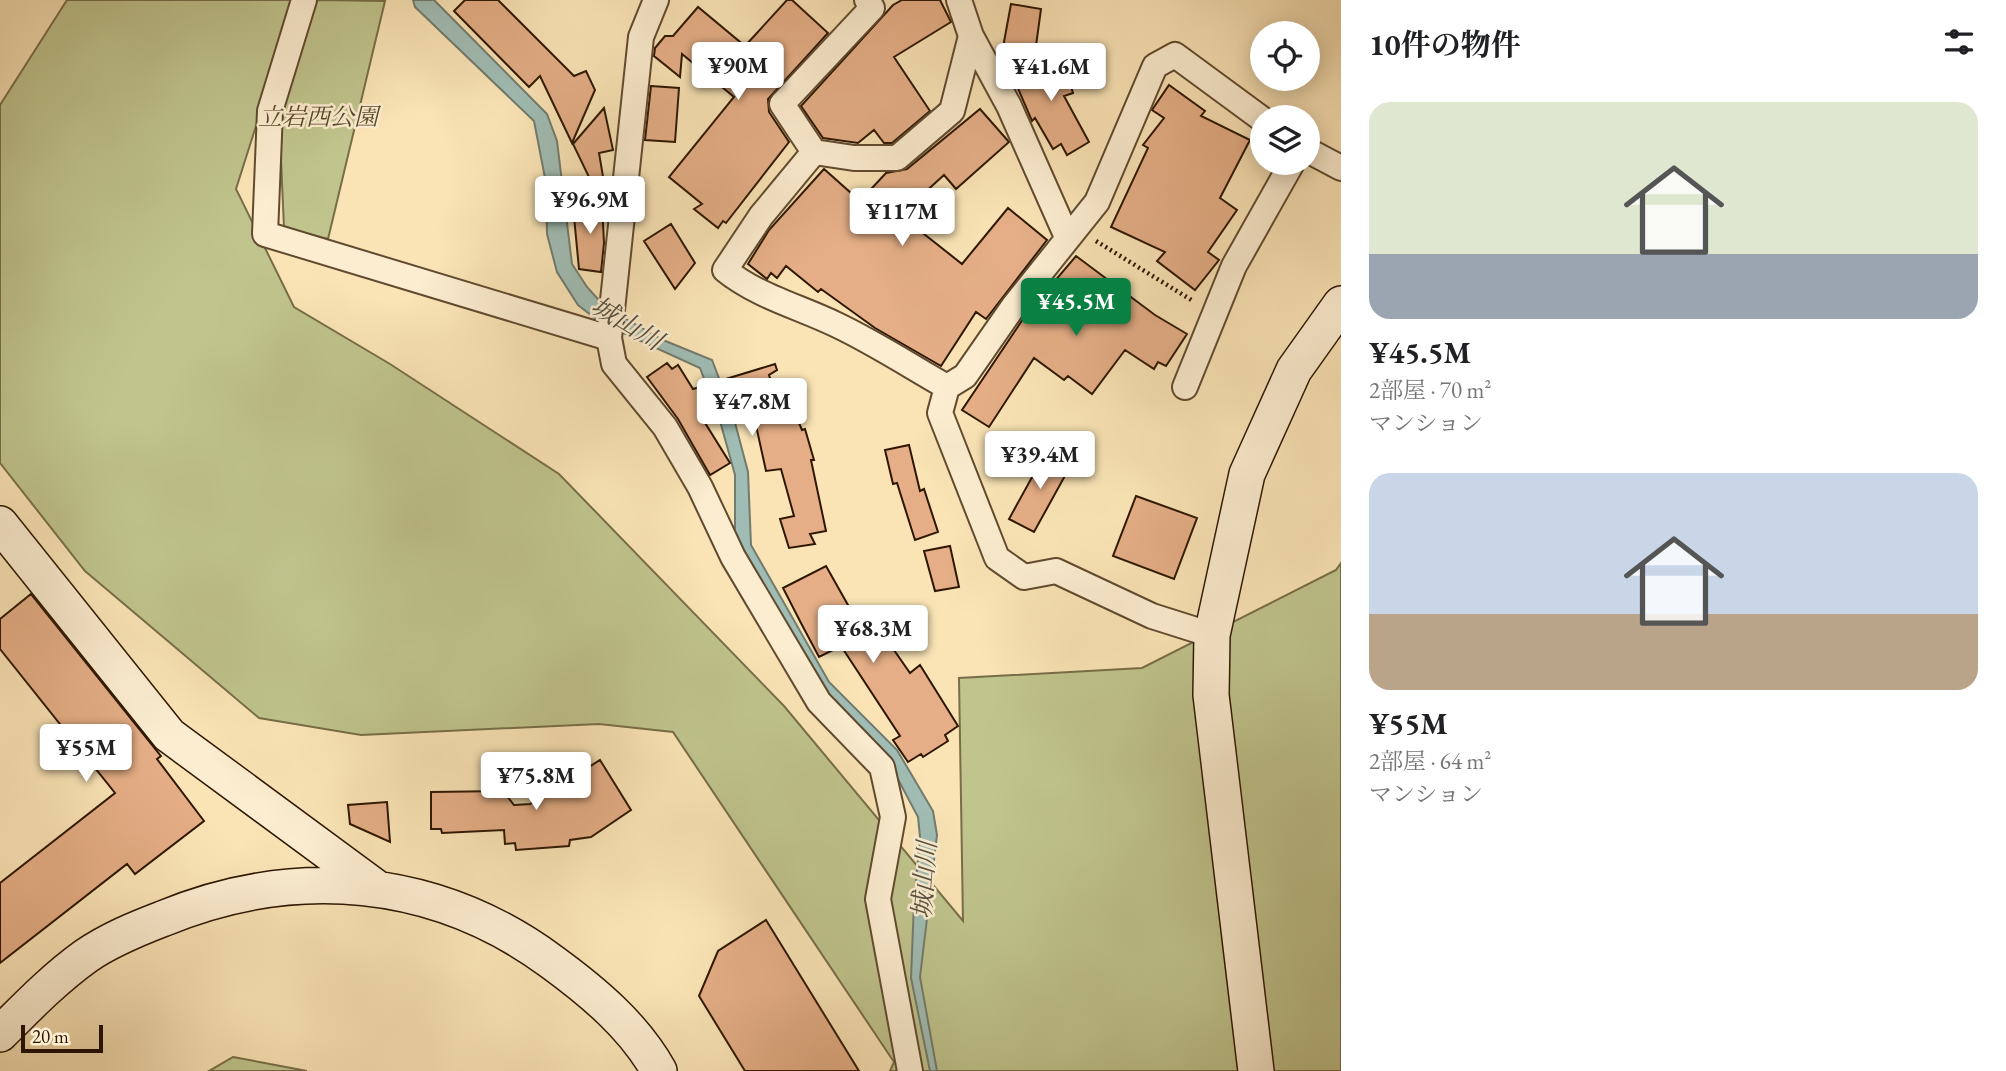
<!DOCTYPE html>
<html lang="ja">
<head>
<meta charset="utf-8">
<style>
  body { margin:0; font-family:"EB Garamond","Noto Serif JP",serif; background:#f2f2f2; color:#202124; height:100vh; display:flex; flex-direction:column; font-size:26px; white-space:nowrap }
  * { box-sizing:border-box; margin:0 }
  p { font-size:23px; color:#757577 }
  .icon { flex:none; width:38px; height:38px; fill:none; stroke:currentColor; stroke-width:2; stroke-linecap:round; stroke-linejoin:round }
  .map { position:relative; flex:1; overflow:hidden }
  .sheet { display:flex; flex-direction:column; background:#fff; width:665px }
  .sheet>* { flex:none }
  .fabs { position:absolute; left:1250px; top:21px; display:grid; gap:14px }
  .fabs a { display:grid; place-items:center; width:70px; height:70px; border-radius:50%; background:#fff; box-shadow:0 4px 18px #0003; font-size:35px }
  .scale { position:absolute; left:21px; bottom:18px; width:82px; box-sizing:border-box; padding-left:7px; border:4px solid #2e1702; border-top:0; font-size:19px; line-height:24px; white-space:nowrap; color:#2e1702; -webkit-text-stroke:5px #fcedd0; paint-order:stroke }
  .price { position:absolute; translate:-50% -60px; padding:0 16px; border-radius:7px; background:#fff; color:#222; font-size:23px; line-height:46px; filter:drop-shadow(0 2px 4px #0008) }
  .price::after { content:''; position:absolute; left:50%; top:42px; width:21px; height:16px; margin-left:-10px; background:inherit; clip-path:polygon(0 0,100% 0,50% 100%) }
  .price.on { background:#0b8043; color:#fff }
  ul { padding:0; list-style:none }
  li { display:grid; align-content:center; gap:14px; height:371px; padding:0 28px }
  li span { display:grid; place-items:center; height:217px; border-radius:21px; color:#555 }
  li>.icon { margin-inline-start:auto }
  span .icon { width:126px; height:126px; fill:#fffc; stroke-width:1 }
  li b { font-size:30px }
  h2 { display:flex; justify-content:space-between; align-items:center; height:84px; padding:0 28px; font-size:30px }
  main { display:flex; flex:1; min-height:0 }
  .map>svg:first-child { display:block }
  .green { fill:#c0c48d; stroke:#776e48; stroke-width:2 }
  .water { fill:#a0bdb5; stroke:#727b6d; stroke-width:2 }
  .building { fill:#e5ae86; stroke:#2e1702; stroke-width:2 }
  .lines { fill:none; stroke-linecap:round; stroke-linejoin:round }
  .street-casing { stroke:#614a2f; stroke-width:28 }
  .secondary-casing { stroke:#2e1702; stroke-width:38 }
  .path { stroke:#2e1702; stroke-width:4.5; stroke-dasharray:2 3.5; stroke-linecap:butt }
  .street { stroke:#fcedd0; stroke-width:24 }
  .secondary { stroke:#fcedd0; stroke-width:35 }
  .labels { text-anchor:middle; stroke-width:5; stroke-linejoin:round; paint-order:stroke }
  .park-label { font-size:24px; font-style:italic; fill:#5a4b2c; stroke:#fcedd0 }
  .water-label { font-size:26px; font-style:italic; fill:#565141; stroke:#fcedd0 }
</style>
</head>
<body>
<main>
<div class="map">
<svg width="1341" height="1071" viewBox="0 0 1341 1071">
  <rect width="100%" height="100%" fill="#fae4b6"/>
  <filter id="stains"><feTurbulence type="fractalNoise" baseFrequency=".00286" numOctaves="4"/><feColorMatrix values="0 0 0 0 .2 0 0 0 0 .09 0 0 0 0 .02 0 0 0 .5 -.17"/></filter>
  <radialGradient id="worn" r=".72"><stop offset=".6" stop-color="#630" stop-opacity="0"/><stop offset="1" stop-color="#630" stop-opacity=".3"/></radialGradient>
  <path class="green" d="M67,0h229l-60,189 58,118 96,57 169,110 225,232 179,215 -4,-243 183,-10 194,-98 5,-7v508h-451l4,-9 -221,-330 -74,-8 -238,11 -102,-17 -174,-147 -85,-108v-358z
    M317,0l68,1 -57,238 -44,-11 -5,-114z
    M233,1057l74,14h-98z"/>
  <path class="water" d="M413,0h21l113,114 10,27 15,123 15,23 18,20 58,33 49,20 21,55 15,57 3,73 78,137 68,68 36,61 4,24 -17,142 17,94h-7l-19,-93 3,-75 6,-66 -2,-20 -28,-53 -71,-71 -84,-143v-75l-15,-54 -20,-53 -99,-45 -23,-18 -21,-33 -10,-38 -1,-51 -12,-62 -119,-114z"/>
  <path class="building" d="M465,0h33l76,76 12,-5 9,19 -23,53 -32,-67 -11,11 -75,-76z
    M787,0h5l36,33 -60,66 1,13 20,30 -63,81 -3,-2 -5,7 -24,-19 8,-5 -33,-27 65,-80 -52,-43 -2,23 -26,-21 1,-8 10,-12h8l25,-29 47,39z
    M902,0h38l11,22 -57,35 36,54 -38,32h-8l-10,-13 -16,13 -35,-5 -22,-32 92,-101z
    M1011,4l30,5 -6,44 -34,5z
    M1056,55l1,5 6,-2 10,35 -9,3 25,46 -22,13 -6,-11 -8,5 -18,-31 -3,3 -18,-42 18,-16z
    M1169,85l36,26 -4,5 49,24 -30,58 17,12 -29,42 11,8 -24,30 -38,-29 8,-9 -54,-25 37,-79 -5,-3 21,-27 -12,-8z
    M651,86l28,2 -4,54 -30,-2z
    M604,108l9,42 -14,3 8,47 -6,2 -28,-58z
    M980,109l29,33 -53,47 -12,-14 -44,40 62,49 46,-56 39,32 -61,79 -10,-7 -35,54 -66,-38 -54,-39 -3,3 -32,-26 -9,12 -6,-5 -4,6 -19,-15 21,-34 55,-61 36,32 26,-28 21,-4z
    M602,204l2,39 -3,29 -22,-3 -6,-63z
    M671,224l24,39 -20,26 -31,-48z
    M1076,256l79,59 32,19 -21,32 -8,-4 -4,7 -29,-19 -33,44 -24,-18 -4,4 -30,-22 -45,69 -27,-17 63,-94z
    M667,363l5,6 6,-4 15,24 82,-25 2,6 -8,5 8,26 11,-3 14,32 3,-1 9,31h-3l15,71 -16,3 5,10 -26,4 -9,-29 14,-3 -13,-47 -15,2 -18,-82 -46,29 28,45 -20,12 -32,-56 -31,-42z
    M909,445l11,46 4,-2 14,43 -23,8 -18,-57 -4,1 -8,-34z
    M1047,450l25,13 -38,69 -25,-13z
    M1136,496l61,22 -23,61 -61,-23z
    M950,546l9,41 -24,4 -11,-40z
    M826,566l44,78 9,-6 3,5 5,-3 23,33 10,-8 38,61 -13,9 3,6 -25,16 -2,-3 -13,8 -15,-22 7,-4 -59,-90 -22,11 -17,-32 -19,-37z
    M31,594l130,162 -4,3 47,62 -69,53 -8,-10 -127,99v-80l115,-90 -115,-144v-30z
    M600,760l31,50 -40,27 -21,3 -1,6 -53,4 -1,-7 -10,1 -1,-14 -62,3 -1,-4h-10v-37l72,-1 11,14 16,-1z
    M387,802l3,40 -40,-18 -2,-19z
    M766,920l93,151h-114l-46,-75 19,-45z"/>
  <g class="lines">
    <defs>
      <path id="street" d="M304,0l-34,111 -5,123 344,104
        M656,0l-15,37 -32,301 5,26 51,63 35,60 33,70 86,145 63,65 11,50 -15,82 32,172
        M867,0l5,8 -90,96 32,48 40,6h43l55,-47 19,-75
        M959,0l12,36 38,70 58,131
        M1307,150l34,18
        M814,152l-53,64 -36,54c32,26 75,37 112,55 38,18 73,41 110,62
        M1185,387l49,-121 58,-103
        M1212,635l-60,-19 -96,-45 -32,6 -27,-19 -57,-145 7,-26 18,-11 48,-69 84,-105 58,-136 20,-11 87,64"/>
      <path id="secondary" d="M0,524l169,211 209,154
        M0,1034c27,-27 54,-55 86,-78 23,-16 50,-27 76,-37 133,-55 274,-43 390,43 41,30 82,64 107,109
        M1256,1071l-45,-376 1,-60 35,-161 47,-104 47,-66"/>
    </defs>
    <use href="#street" class="street-casing"/>
    <use href="#secondary" class="secondary-casing"/>
    <path class="path" d="M1096,241l97,60"/>
    <use href="#street" class="street"/>
    <use href="#secondary" class="secondary"/>
  </g>
  <g class="labels">
    <g class="park-label">
      <text x="318" y="125">立岩西公園</text>
    </g>
    <g class="water-label">
      <text transform="translate(627 323) rotate(31)" y="9">城山川</text>
      <text transform="translate(924 880) rotate(-86)" y="9">城山川</text>
    </g>
  </g>
  <rect width="100%" height="100%" filter="url(#stains)"/>
  <rect width="100%" height="100%" fill="url(#worn)"/>
</svg>
<div class="fabs">
<a><svg class="icon" aria-label="locate" viewBox="0 0 24 24"><circle cx="12" cy="12" r="6"/><path d="M12 2v4M12 18v4M2 12h4M18 12h4"/></svg></a>
<a><svg class="icon" aria-label="layers" viewBox="0 0 24 24"><path d="M12 4l9 5-9 5-9-5zM3 14l9 5 9-5"/></svg></a>
</div>
<div class="scale">20 m</div>
<b class="price" style="left:738px;top:102px">¥90M</b>
<b class="price" style="left:1051px;top:103px">¥41.6M</b>
<b class="price" style="left:590px;top:236px">¥96.9M</b>
<b class="price" style="left:902px;top:248px">¥117M</b>
<b class="price on" style="left:1076px;top:338px">¥45.5M</b>
<b class="price" style="left:752px;top:438px">¥47.8M</b>
<b class="price" style="left:1040px;top:491px">¥39.4M</b>
<b class="price" style="left:873px;top:665px">¥68.3M</b>
<b class="price" style="left:86px;top:784px">¥55M</b>
<b class="price" style="left:536px;top:812px">¥75.8M</b>
</div>
<section class="sheet">
<h2>10件の物件<svg class="icon" aria-label="filters" viewBox="0 0 24 24"><path d="M4 7h16M4 17h16"/><circle cx="9" cy="7" r="2"/><circle cx="15" cy="17" r="2"/></svg></h2>
<ul>
<li><span style="background:linear-gradient(#dfe7d0 70%,#9aa5b1 0)"><svg class="icon" aria-label="home" viewBox="0 0 24 24"><path d="M3 11l9-7 9 7M6 9v11h12V9"/></svg></span><div><b>¥45.5M</b><p>2部屋 · 70 m²</p><p>マンション</p></div></li>
<li><span style="background:linear-gradient(#c9d6e8 65%,#b9a48a 0)"><svg class="icon" aria-label="home" viewBox="0 0 24 24"><path d="M3 11l9-7 9 7M6 9v11h12V9"/></svg></span><div><b>¥55M</b><p>2部屋 · 64 m²</p><p>マンション</p></div></li>
</ul>
</section>
</main>
</body>
</html>
